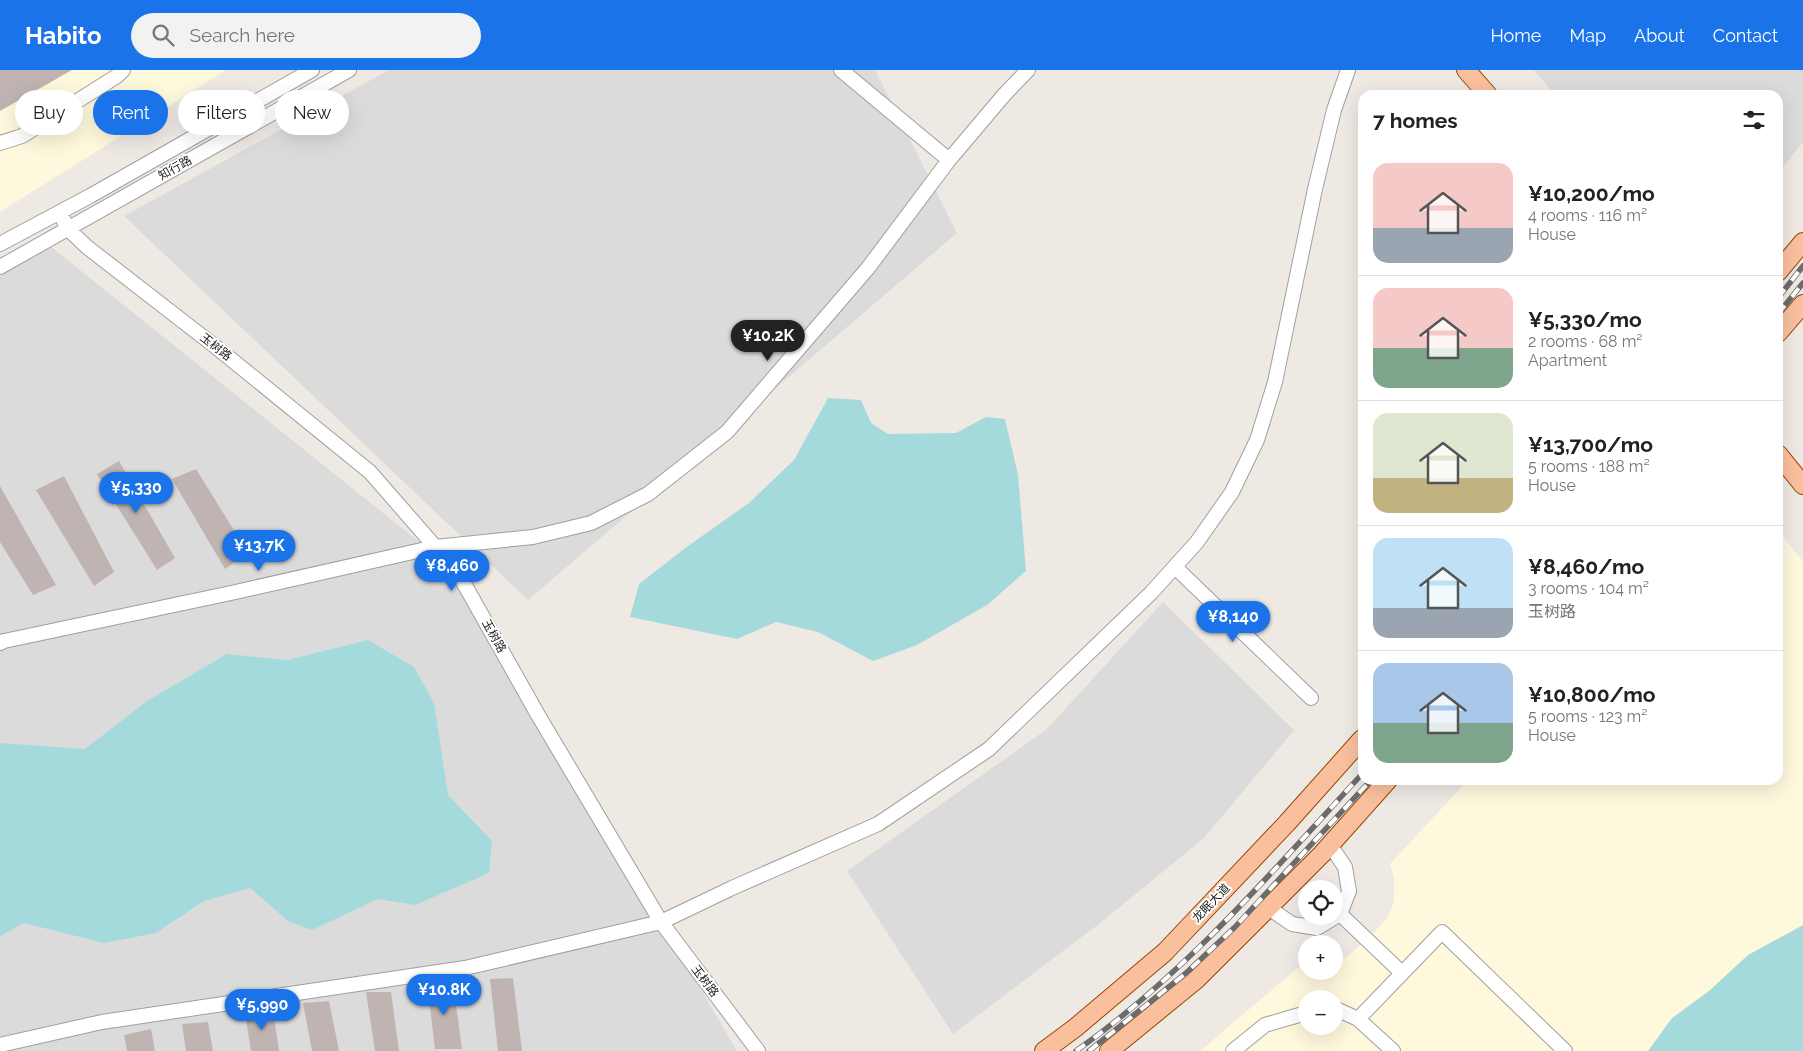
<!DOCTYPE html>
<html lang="en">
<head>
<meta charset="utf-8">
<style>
  body { margin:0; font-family:Raleway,"Noto Sans SC",sans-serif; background:#f2f2f2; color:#222; height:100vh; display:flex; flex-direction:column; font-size:19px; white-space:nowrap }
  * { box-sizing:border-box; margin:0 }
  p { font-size:16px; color:#767676 }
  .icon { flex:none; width:28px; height:28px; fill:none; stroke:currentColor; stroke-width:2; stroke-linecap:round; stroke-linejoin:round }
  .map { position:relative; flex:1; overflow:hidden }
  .side { position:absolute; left:1358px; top:20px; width:425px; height:695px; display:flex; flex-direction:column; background:#fff; border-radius:15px; box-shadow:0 5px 20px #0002 }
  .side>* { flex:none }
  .hud { position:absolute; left:15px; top:20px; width:475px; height:45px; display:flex; gap:10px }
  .fabs { position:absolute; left:1298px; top:810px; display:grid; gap:10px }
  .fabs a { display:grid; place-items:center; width:45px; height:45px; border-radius:50%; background:#fff; box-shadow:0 5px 20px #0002; font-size:25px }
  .price { position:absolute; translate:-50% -42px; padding:0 11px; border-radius:18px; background:#1a73e8; color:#fff; font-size:16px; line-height:32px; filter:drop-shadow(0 1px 2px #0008) }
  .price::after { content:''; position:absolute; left:50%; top:30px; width:15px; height:11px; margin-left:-8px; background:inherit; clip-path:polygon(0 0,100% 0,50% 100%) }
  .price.active { background:#222; color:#fff }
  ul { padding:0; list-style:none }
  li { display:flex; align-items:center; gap:15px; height:125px; padding:0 15px }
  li+li { border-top:1px solid #e0e0e0 }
  li span { display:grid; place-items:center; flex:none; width:140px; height:100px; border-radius:15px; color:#555 }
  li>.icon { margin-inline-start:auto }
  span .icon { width:60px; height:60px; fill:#fffc; stroke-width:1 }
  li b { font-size:21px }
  h2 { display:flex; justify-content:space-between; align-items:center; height:60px; padding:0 15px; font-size:21px }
  .pill { padding:0 18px; border-radius:22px; background:#fff; box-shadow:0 5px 20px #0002; font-size:18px; line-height:45px }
  .pill.active { background:#1a73e8; color:#fff }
  header { display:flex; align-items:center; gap:30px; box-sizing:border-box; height:70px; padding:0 25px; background:#1a73e8; color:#fff }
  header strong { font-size:24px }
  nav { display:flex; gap:28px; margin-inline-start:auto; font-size:18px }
  .search { width:350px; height:45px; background:#f2f2f2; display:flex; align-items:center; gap:12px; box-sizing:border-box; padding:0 18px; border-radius:28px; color:#767676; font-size:19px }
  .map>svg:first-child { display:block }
  .residential { fill:#dcdbdb }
  .education { fill:#fef8dd; fill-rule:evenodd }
  .water { fill:#a5dadc }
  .building { fill:#bfb4b1 }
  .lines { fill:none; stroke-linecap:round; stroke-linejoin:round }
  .minor-casing { stroke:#9f9f9f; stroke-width:16 }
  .major-casing { stroke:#954703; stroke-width:20 }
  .minor { stroke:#fff; stroke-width:14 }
  .major { stroke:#fac09e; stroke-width:18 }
  .rail-casing { stroke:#6c6c6c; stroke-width:5.5 }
  .rail { stroke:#fff; stroke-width:4; stroke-dasharray:11; stroke-linecap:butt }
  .labels { text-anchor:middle; stroke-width:4; stroke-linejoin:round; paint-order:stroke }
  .street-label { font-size:12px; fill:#1e1e1e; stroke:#fff }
</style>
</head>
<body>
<header>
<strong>Habito</strong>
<div class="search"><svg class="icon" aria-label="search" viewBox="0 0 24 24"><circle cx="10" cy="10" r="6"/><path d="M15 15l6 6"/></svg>Search here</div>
<nav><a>Home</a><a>Map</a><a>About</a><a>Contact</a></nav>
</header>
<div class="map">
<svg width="1803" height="981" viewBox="0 0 1803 981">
  <rect width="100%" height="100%" fill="#efe9e4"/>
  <path class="residential" d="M389,0h486l82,163 -429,367 -404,-384z
    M1534,0h269v72l-25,31v-78h-223z
    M50,176l408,327 279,478h-737v-775z
    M1163,532l131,128 -90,108 -105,86 -146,110 -106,-163 200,-142z"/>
  <path class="education" d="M0,0h226l-226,142z
    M1778,461l25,30v490h-603l101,-86 5,1v5h28v-8l11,-5 22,-18 21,-23 6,-16v-24l-4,-13 78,-84h310zM1306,929h28v27h-28z"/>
  <path class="water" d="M828,328l33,2 10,23 17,11 68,-1 30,-16 19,2 13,56 8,96 -39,34 -70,40 -44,16 -55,-29 -42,-10 -39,17 -107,-22 9,-33 49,-38 61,-43 45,-43z
    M368,570l46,27 20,36 14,92 44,46 -3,32 -74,32 -37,-6 -66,31 -24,-9 -38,-33 -46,13 -48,32 -52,10 -80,-20 -24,13v-193l85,6 62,-48 80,-47 60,6z
    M1803,855v126h-155l24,-33 37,-27 39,-36z"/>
  <path class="building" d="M0,0h72l-72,41z
    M119,391l56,97 -18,12 -60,-96z
    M196,399l52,84 -23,16 -53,-90z
    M64,406l50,96 -20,14 -58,-96z
    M0,416l56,99 -23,10 -33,-53z
    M513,908l9,73h-24l-8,-72z
    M433,912h20l9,67h-27l-8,-66z
    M366,922h25l8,59h-24z
    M329,931l10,50h-27l-9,-48z
    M273,940l6,41h-28l-6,-38z
    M208,952l5,29h-27l-4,-27z
    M151,959l4,22h-28l-3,-16z"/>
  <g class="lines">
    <defs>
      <path id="minor" d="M841,0l108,90
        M0,73l22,-7 95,-60 6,-6
        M60,143l8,16 19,18 129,100 154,125 88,101 80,142 123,207 97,129
        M0,174l90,-48 222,-126
        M0,197l349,-197
        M1175,497l136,131
        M0,573l4,-2 227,-48 204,-46 98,-10 58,-14 57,-29 79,-62 141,-164 81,-108 55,-65 24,-25
        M1269,838l23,16 25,4 23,-14 9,-23 -4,-24 -15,-22
        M1340,844l62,59
        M1334,938l24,11
        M0,975l102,-23 363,-54 196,-46 71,-34 146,-64 111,-75 162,-156 46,-51 35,-50 25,-52 18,-58 40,-193 19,-79 14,-40
        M1233,981l32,-26 41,-12
        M1393,981l-35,-32 84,-87 123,119"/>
      <path id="major" d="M1466,0l22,25
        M1778,202l25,-30
        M1778,263l25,-29
        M1778,384l25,31
        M1044,981l31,-23 90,-76 122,-129 75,-84
        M1109,981l88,-72 125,-125 66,-74"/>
    </defs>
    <use href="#minor" class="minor-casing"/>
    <use href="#major" class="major-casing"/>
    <use href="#minor" class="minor"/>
    <use href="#major" class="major"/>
    <defs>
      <path id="rail" d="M1778,228l25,-32
        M1778,244l25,-31
        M1076,981c109,-77 196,-179 286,-277
        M1089,981l96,-77 50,-47 136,-147"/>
    </defs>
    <use href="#rail" class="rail-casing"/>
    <use href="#rail" class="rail"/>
  </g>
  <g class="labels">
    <g class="street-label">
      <text transform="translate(175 98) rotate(-29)" y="4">知行路</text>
      <text transform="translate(216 277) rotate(38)" y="4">玉树路</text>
      <text transform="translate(494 566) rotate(61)" y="4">玉树路</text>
      <text transform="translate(1211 833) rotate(-46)" y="4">龙眠大道</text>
      <text transform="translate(705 911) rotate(53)" y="4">玉树路</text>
    </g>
  </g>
</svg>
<div class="fabs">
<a><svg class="icon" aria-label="locate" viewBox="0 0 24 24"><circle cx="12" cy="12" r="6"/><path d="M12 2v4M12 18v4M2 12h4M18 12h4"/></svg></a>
<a>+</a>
<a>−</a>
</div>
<b class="price active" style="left:768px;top:292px">¥10.2K</b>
<b class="price" style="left:136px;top:444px">¥5,330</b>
<b class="price" style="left:259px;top:502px">¥13.7K</b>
<b class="price" style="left:452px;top:522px">¥8,460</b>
<b class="price" style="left:1233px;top:573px">¥8,140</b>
<b class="price" style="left:444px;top:946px">¥10.8K</b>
<b class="price" style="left:262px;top:961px">¥5,990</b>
<div class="hud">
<a class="pill">Buy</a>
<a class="pill active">Rent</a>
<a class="pill">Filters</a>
<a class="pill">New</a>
</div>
<section class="side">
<h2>7 homes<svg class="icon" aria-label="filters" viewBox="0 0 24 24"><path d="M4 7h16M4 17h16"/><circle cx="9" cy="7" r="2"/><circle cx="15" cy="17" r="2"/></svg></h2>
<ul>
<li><span style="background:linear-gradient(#f6c9c9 65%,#9aa5b1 0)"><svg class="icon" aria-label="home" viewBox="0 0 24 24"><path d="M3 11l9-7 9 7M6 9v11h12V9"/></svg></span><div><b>¥10,200/mo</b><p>4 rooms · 116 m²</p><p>House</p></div></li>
<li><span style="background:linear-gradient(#f6c9c9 60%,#7fa58c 0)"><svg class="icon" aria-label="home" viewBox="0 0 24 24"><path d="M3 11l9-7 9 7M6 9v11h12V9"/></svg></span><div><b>¥5,330/mo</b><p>2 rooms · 68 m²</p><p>Apartment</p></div></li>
<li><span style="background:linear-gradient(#dfe7d0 65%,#c2b280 0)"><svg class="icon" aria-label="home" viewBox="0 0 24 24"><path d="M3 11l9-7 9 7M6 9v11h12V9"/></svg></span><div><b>¥13,700/mo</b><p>5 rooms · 188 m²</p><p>House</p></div></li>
<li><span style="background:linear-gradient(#bfe0f5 70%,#9aa5b1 0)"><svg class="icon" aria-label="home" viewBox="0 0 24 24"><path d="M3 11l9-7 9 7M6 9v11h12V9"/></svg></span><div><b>¥8,460/mo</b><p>3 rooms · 104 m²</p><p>玉树路</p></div></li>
<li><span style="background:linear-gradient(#a9c7e8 60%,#7fa58c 0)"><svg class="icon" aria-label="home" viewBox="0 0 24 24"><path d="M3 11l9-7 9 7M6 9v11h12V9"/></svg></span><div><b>¥10,800/mo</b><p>5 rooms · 123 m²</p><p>House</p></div></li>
</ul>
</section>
</div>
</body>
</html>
